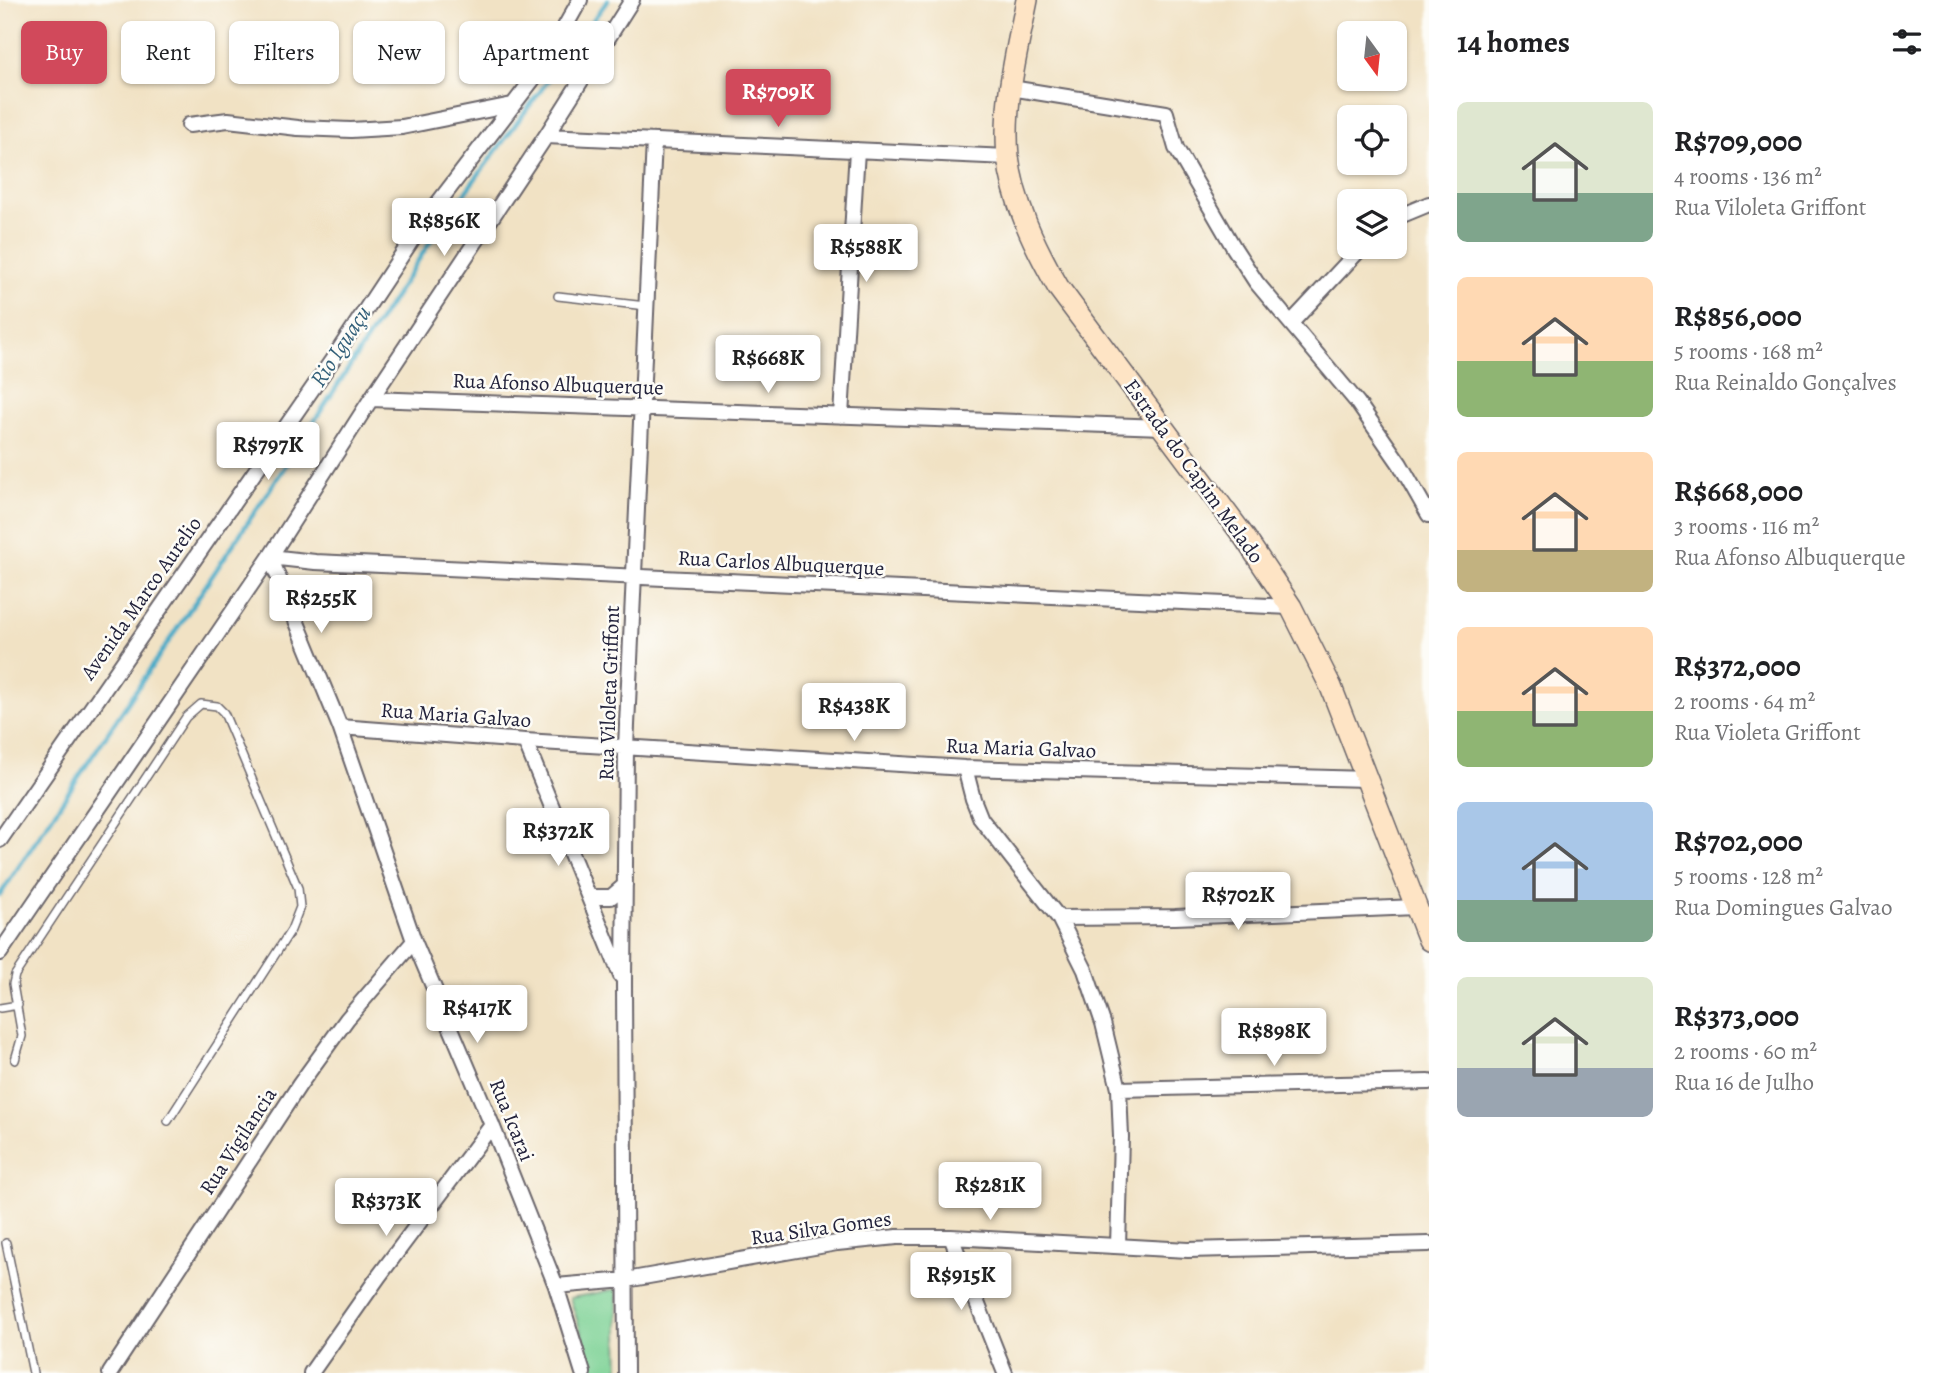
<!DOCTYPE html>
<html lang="en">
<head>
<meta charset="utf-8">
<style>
  body { margin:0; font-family:Alegreya,serif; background:#f6f6f6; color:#202124; height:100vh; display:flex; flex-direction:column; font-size:26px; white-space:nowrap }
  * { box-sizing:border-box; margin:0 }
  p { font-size:23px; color:#757577 }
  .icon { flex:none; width:38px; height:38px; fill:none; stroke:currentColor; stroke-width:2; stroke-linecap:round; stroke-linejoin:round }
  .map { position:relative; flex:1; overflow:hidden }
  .sheet { display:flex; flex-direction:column; background:#fff; width:525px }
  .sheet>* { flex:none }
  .top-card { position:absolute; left:21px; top:21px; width:665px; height:63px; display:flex; gap:14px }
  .needle { width:46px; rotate:165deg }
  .fabs { position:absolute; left:1337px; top:21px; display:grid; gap:14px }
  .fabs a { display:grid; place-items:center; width:70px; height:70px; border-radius:10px; background:#fff; box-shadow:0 2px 5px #0004; font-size:35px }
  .price { position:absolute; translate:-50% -60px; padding:0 16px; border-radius:7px; background:#fff; color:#222; font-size:23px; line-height:46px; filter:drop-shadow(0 2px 4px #0008) }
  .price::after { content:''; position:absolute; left:50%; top:42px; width:21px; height:16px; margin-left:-10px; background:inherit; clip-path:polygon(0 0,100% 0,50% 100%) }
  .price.active { background:#d1495b; color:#fff }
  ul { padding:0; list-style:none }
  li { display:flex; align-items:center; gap:21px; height:175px; padding:0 28px }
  li span { display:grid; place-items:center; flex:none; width:196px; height:140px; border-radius:10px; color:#555 }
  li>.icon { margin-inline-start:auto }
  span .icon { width:84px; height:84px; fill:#fffc; stroke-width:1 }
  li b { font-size:30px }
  h2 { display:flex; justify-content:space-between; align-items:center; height:84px; padding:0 28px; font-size:30px }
  .tag { padding:0 24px; border-radius:10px; background:#fff; box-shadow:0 2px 5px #0004; font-size:24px; line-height:63px }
  .tag.active { background:#d1495b; color:#fff }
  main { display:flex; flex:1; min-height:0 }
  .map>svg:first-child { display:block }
  .green { fill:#7cd194; stroke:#4f7a68; stroke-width:2 }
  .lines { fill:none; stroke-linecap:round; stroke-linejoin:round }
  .stream { stroke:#48abc7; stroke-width:4.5 }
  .lane-casing { stroke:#6a656b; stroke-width:10 }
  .street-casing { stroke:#6a656b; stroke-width:18 }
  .secondary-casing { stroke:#6a656b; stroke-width:24 }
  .lane { stroke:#fff; stroke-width:7 }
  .street { stroke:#fff; stroke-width:14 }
  .secondary { stroke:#fee4c5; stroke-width:21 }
  .labels { text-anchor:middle; stroke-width:5; stroke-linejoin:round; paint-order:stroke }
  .street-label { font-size:21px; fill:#22223b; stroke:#fdfcf7 }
  .water-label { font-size:23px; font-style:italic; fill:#33607a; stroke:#fdfcf7 }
</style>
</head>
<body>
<main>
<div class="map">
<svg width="1429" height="1373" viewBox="0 0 1429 1373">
  <rect width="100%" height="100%" fill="#fdfcf7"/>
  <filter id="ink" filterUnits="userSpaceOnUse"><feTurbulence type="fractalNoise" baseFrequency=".0143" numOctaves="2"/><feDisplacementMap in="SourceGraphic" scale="14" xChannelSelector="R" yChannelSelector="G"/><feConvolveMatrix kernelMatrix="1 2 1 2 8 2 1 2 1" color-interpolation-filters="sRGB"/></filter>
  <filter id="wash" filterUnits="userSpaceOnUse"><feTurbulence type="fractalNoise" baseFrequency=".00686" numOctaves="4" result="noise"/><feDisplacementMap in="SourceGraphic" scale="28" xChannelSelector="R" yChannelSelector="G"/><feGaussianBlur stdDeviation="1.57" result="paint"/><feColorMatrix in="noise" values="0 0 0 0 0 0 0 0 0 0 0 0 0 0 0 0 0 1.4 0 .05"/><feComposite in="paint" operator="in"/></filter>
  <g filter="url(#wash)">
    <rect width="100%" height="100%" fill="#f1e2c4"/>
    <path class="green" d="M617,1289l2,84h-25l-24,-75z"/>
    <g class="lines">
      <path class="stream" d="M0,895l288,-433 153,-237 167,-225"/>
    </g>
  </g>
  <g filter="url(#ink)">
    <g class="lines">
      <defs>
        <path id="lane" d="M558,296l88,10
          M0,1008l18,-3
          M15,1060l7,-24 -9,-52 2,-9 171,-258 15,-13 16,2 7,7 74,175 2,19 -9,23 -123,191
          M6,1243l27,130"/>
        <path id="street" d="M1011,88l155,25 10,35 58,100 22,34 101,120 43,62 29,51
          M189,125l39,-5 70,8 53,2 51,-3 110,-22
          M546,136l462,21
          M1395,218l34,-14
          M1291,323l71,-76
          M371,399l792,28
          M841,416l16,-266
          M340,727l185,14 440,27 402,11
          M525,741l96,235
          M965,768l8,31 8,20 78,99 26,52 18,53 16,66 2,48 -3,109
          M0,840l335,-484 90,-136 118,-154 37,-66
          M589,897h22l14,-12
          M1059,918l116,-1 241,-10
          M0,953l270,-396 101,-158 175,-263 86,-136
          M1119,1089l310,-7
          M951,1237l54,136
          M556,1286l70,-6 211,-37 60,-6h54l237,13 241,-6
          M110,1373l190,-289 47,-65 67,-78
          M311,1373l68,-97 113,-151
          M583,1373l-27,-87 -64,-161 -78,-184 -74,-214 -70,-170 45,5 976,45
          M626,1373l-2,-390 2,-236 28,-606"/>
        <path id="secondary" d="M1027,0c-10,51 -24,104 -19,156 5,46 27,91 50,131l187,251 46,69 40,80 98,253"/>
      </defs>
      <use href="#lane" class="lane-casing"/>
      <use href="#street" class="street-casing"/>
      <use href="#secondary" class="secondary-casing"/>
      <use href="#lane" class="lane"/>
      <use href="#street" class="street"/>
      <use href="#secondary" class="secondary"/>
    </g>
  </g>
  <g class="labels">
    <g class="street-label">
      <text transform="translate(558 384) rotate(2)" y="7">Rua Afonso Albuquerque</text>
      <text transform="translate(1194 471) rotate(54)" y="7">Estrada do Capim Melado</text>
      <text transform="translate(781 563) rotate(3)" y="7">Rua Carlos Albuquerque</text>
      <text transform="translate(141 598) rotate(-55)" y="7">Avenida Marco Aurelio</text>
      <text transform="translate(609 693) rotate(-88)" y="7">Rua Viloleta Griffont</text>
      <text transform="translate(456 715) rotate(4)" y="7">Rua Maria Galvao</text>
      <text transform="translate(1021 748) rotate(2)" y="7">Rua Maria Galvao</text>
      <text transform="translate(512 1120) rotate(68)" y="7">Rua Icarai</text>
      <text transform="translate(238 1141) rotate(-57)" y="7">Rua Vigilancia</text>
      <text transform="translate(821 1228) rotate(-8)" y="7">Rua Silva Gomes</text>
    </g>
    <g class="water-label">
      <text transform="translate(340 346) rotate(-57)" y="8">Rio Iguaçu</text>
    </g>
  </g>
</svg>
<div class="fabs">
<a><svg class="needle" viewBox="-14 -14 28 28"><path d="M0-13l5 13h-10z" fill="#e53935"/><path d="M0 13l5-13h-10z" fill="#757577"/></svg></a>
<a><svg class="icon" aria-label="locate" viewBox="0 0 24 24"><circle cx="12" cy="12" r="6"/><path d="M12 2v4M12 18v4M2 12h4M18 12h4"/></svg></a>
<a><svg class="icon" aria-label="layers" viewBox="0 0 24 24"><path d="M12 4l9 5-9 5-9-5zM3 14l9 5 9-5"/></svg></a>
</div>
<b class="price active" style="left:778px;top:129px">R$709K</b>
<b class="price" style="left:444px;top:258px">R$856K</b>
<b class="price" style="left:866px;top:284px">R$588K</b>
<b class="price" style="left:768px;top:395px">R$668K</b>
<b class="price" style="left:268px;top:482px">R$797K</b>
<b class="price" style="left:321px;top:635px">R$255K</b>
<b class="price" style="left:854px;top:743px">R$438K</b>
<b class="price" style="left:558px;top:868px">R$372K</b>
<b class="price" style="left:1238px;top:932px">R$702K</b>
<b class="price" style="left:477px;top:1045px">R$417K</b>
<b class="price" style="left:1274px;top:1068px">R$898K</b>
<b class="price" style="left:990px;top:1222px">R$281K</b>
<b class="price" style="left:386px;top:1238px">R$373K</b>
<b class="price" style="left:961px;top:1312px">R$915K</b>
<div class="top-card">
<a class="tag active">Buy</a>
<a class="tag">Rent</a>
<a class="tag">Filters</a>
<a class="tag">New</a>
<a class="tag">Apartment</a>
</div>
</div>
<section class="sheet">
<h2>14 homes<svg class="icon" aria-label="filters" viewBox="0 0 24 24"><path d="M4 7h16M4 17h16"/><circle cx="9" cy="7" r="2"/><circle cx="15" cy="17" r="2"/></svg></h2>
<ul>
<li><span style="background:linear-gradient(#dfe7d0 65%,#7fa58c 0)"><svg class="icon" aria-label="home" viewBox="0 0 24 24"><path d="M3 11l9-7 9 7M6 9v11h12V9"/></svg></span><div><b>R$709,000</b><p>4 rooms · 136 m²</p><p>Rua Viloleta Griffont</p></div></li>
<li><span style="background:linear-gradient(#ffd9b3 60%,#8fb573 0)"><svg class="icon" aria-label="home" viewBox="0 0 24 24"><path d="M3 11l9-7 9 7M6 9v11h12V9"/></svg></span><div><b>R$856,000</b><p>5 rooms · 168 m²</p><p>Rua Reinaldo Gonçalves</p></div></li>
<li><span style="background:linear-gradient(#ffd9b3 70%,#c2b280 0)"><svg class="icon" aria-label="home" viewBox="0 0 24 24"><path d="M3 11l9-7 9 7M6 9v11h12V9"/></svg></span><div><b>R$668,000</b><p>3 rooms · 116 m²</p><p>Rua Afonso Albuquerque</p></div></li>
<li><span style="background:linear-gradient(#ffd9b3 60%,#8fb573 0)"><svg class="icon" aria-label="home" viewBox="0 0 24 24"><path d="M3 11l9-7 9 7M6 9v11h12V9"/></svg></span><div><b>R$372,000</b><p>2 rooms · 64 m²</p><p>Rua Violeta Griffont</p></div></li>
<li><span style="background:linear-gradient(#a9c7e8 70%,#7fa58c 0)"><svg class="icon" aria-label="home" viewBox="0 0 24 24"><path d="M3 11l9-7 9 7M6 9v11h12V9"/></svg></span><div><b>R$702,000</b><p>5 rooms · 128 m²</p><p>Rua Domingues Galvao</p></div></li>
<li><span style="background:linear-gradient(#dfe7d0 65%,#9aa5b1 0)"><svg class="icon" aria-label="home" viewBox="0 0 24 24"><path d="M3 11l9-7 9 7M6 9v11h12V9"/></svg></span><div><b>R$373,000</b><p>2 rooms · 60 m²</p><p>Rua 16 de Julho</p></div></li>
</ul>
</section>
</main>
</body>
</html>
